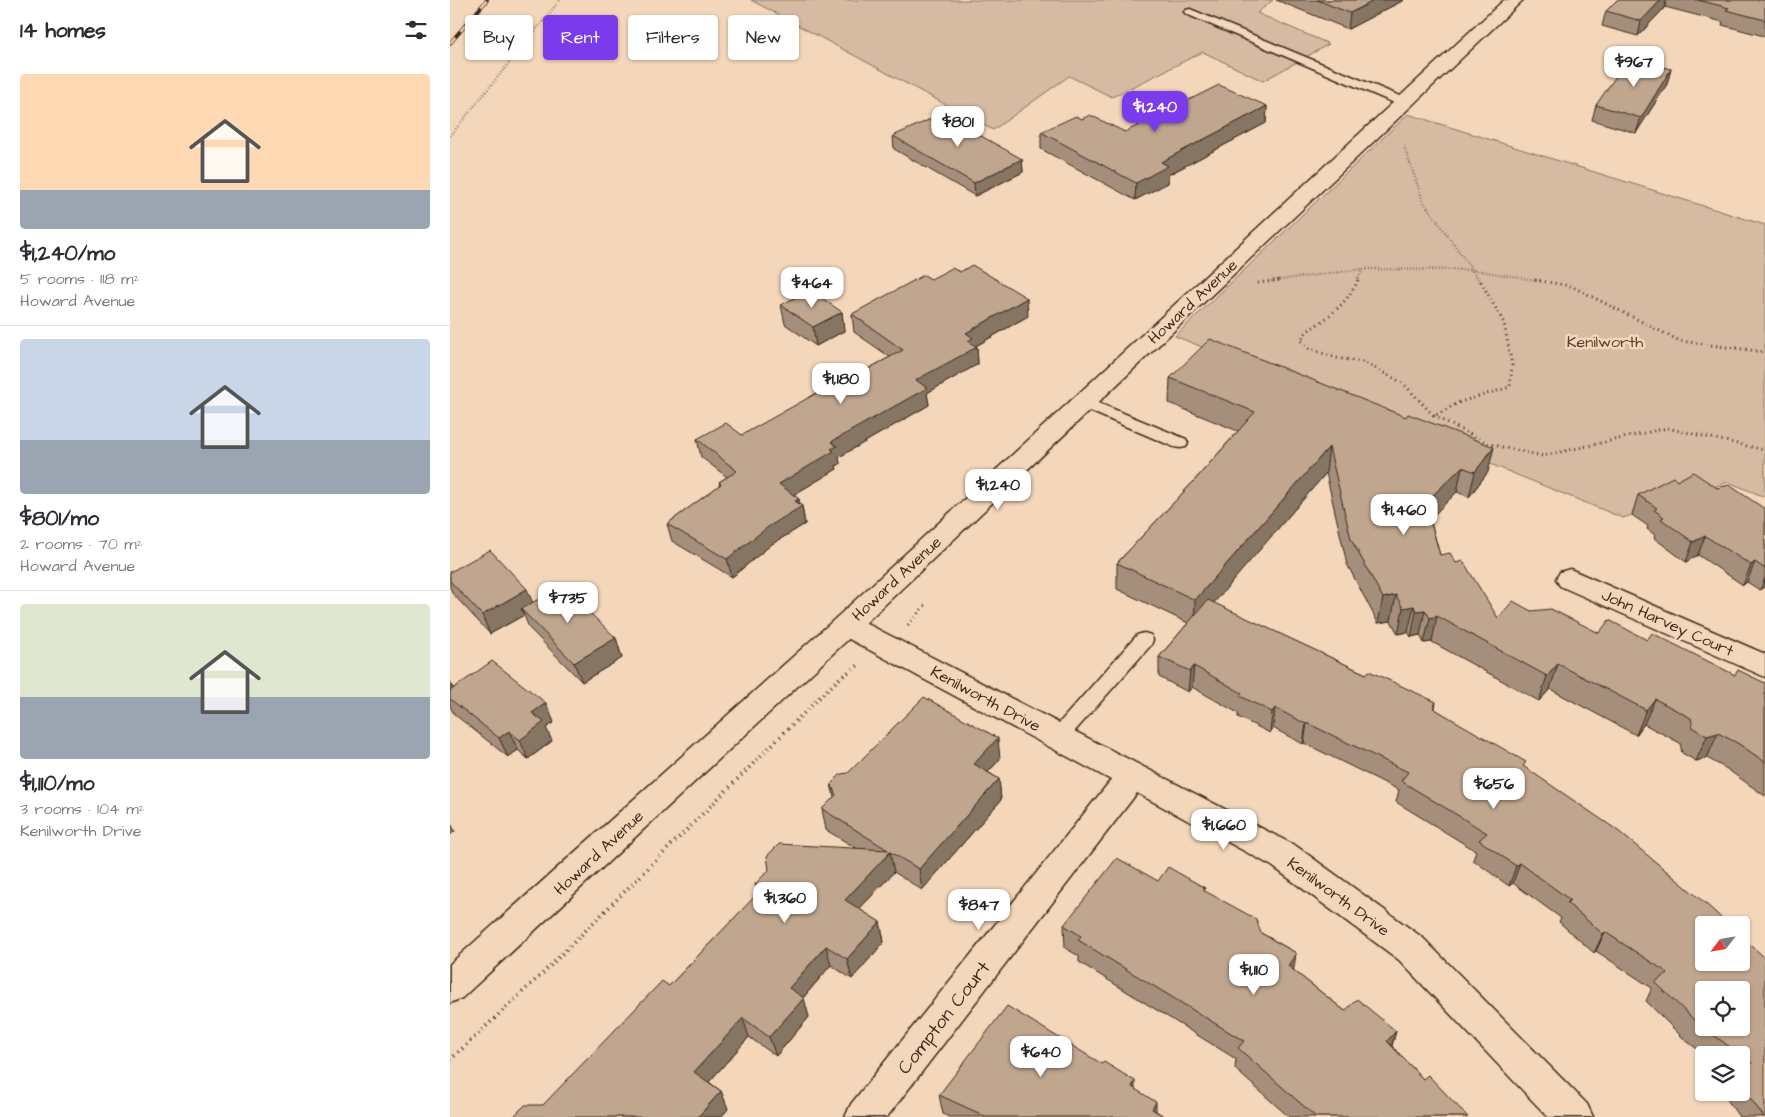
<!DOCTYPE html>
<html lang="en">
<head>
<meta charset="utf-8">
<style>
  body { margin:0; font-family:"Architects Daughter",sans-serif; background:#f2f2f3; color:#2b2b33; height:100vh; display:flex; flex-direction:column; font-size:19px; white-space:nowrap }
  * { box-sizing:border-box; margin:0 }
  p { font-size:16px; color:#7c7c81 }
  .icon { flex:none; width:28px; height:28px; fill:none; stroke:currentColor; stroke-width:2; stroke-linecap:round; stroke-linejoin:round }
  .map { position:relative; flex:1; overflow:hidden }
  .drawer { display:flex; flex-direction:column; background:#fff; width:450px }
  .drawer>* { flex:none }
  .banner { position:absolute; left:15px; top:15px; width:475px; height:45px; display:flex; gap:10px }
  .needle { width:32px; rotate:239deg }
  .tools { position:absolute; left:1245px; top:916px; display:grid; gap:10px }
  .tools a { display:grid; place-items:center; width:55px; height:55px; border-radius:5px; background:#fff; box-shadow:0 1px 4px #0004; font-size:25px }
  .price { position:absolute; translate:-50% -42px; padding:0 11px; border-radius:10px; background:#fff; color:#222; font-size:16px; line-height:32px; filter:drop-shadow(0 1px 2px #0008) }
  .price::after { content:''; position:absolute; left:50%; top:30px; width:15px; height:11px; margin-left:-8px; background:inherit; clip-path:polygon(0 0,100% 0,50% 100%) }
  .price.current { background:#7c3aed; color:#fff }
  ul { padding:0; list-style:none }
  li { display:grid; align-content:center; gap:10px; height:265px; padding:0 20px }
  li+li { border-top:1px solid #e1e1e2 }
  li span { display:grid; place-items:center; height:155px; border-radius:5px; color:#555 }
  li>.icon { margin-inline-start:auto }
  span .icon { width:90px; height:90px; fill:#fffc; stroke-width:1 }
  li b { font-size:21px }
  h2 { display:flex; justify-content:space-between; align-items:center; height:60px; padding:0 20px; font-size:21px }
  .tag { padding:0 18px; border-radius:5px; background:#fff; box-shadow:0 1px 4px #0004; font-size:18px; line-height:45px }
  .tag.current { background:#7c3aed; color:#fff }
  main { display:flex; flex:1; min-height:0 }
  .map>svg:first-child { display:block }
  .green { fill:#d6baa1; stroke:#887260 }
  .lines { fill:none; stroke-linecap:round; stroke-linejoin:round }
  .lane-casing { stroke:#3b2a1e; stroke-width:3 }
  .street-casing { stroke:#3b2a1e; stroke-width:3 }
  .secondary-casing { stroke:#3b2a1e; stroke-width:3 }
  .path-far2 { stroke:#3b2a1e; stroke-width:2.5; stroke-dasharray:0.5 2.5; stroke-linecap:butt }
  .path-far1 { stroke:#3b2a1e; stroke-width:3; stroke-dasharray:1 4; stroke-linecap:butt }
  .path { stroke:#3b2a1e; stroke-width:4; stroke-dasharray:1 4.5; stroke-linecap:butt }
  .lane { fill:#f4d6ba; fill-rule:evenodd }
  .street { fill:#f4d6ba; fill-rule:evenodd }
  .secondary { fill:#f4d6ba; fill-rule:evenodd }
  .rail-casing { stroke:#3b2a1e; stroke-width:4 }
  .rail { stroke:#f4d6ba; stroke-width:2.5; stroke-dasharray:8; stroke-linecap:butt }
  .wall { fill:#a58f7b; stroke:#3b2a1e }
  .shaded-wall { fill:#867464; stroke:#3b2a1e }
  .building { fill:#c0a68f; stroke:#3b2a1e }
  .labels { text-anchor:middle; stroke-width:5; stroke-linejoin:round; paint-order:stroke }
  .street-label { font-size:16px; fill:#3b2a1e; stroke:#f4d6ba }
  .park-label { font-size:16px; fill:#524032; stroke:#f4d6ba }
  .near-street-label { font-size:19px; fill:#3b2a1e; stroke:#f4d6ba }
</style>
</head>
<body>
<main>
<section class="drawer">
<h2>14 homes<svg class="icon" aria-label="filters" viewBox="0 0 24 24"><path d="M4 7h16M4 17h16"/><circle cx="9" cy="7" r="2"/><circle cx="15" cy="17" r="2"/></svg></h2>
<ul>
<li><span style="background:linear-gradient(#ffd9b3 75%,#9aa5b1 0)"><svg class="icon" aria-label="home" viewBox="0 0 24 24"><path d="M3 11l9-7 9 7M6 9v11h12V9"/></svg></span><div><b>$1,240/mo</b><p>5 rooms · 118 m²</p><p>Howard Avenue</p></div></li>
<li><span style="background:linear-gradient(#c9d6e8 65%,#9aa5b1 0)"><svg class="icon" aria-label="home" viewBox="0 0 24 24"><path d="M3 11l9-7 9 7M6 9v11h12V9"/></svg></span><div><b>$801/mo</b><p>2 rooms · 70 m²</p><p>Howard Avenue</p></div></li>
<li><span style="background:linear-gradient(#dfe7d0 60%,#9aa5b1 0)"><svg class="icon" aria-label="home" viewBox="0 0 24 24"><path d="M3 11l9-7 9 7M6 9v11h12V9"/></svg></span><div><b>$1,110/mo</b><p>3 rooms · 104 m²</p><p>Kenilworth Drive</p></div></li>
</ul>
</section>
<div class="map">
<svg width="1315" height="1117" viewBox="0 0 1315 1117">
  <rect width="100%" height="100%" fill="#f4d6ba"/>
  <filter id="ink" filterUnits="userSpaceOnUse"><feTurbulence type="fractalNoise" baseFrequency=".02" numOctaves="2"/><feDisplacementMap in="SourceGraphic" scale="10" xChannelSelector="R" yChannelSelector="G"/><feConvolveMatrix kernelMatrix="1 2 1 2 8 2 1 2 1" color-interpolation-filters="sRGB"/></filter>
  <g filter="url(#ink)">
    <path class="green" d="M301,0h522l-16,13 72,31 -66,37 -60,-29 -91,45 -43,-21 -76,54z
      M958,114l357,111v272l-37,-15 -105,36 -448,-182z"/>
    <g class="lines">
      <defs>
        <path id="lane" d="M740,9l217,90 2,3 -2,3h-8l-213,-91 -2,-2 2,-2z
          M634,397l102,42 2,4 -2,4 -6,1 -6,-1 -96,-41 -2,-4 2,-4z
          M694,633l7,2 2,5 -2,5 -85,96 -7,3 -7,-3 -3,-5 3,-5 85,-96z"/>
        <path id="street" d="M1120,569l195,85v23l-205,-91 -4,-7 4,-7z
          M396,614l10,4 440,228 127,92 164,166 6,13h-45l-149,-157 -127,-94 -135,-73 -250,324h-42l6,-13 260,-324 -275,-148 -4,-7 4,-7z"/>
        <path id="secondary" d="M1054,0h19l-667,632 -394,366 -12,5v-39l386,-346z"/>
      </defs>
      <use href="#lane" class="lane-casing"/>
      <use href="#street" class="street-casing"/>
      <use href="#secondary" class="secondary-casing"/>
      <path class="path-far2" d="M0,136l110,-136
        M954,146l19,55 57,80
        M821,281l92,-12 111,1 68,11
        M907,281l6,-12"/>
      <path class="path-far1" d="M908,280c-8,18 -21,30 -37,42 -8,6 -15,8 -20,18l7,8 28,10 27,4 40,21 31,33 26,-14 50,-15 2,-22 -8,-42 -24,-43
        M1085,280l36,6 109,55 85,11
        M808,283l22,-3
        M984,416l55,28 54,12 124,-28 98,22
        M458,625l19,-22"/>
      <path class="path" d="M0,1060l93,-87 279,-278 19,-18 18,-12"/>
      <use href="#lane" class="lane"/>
      <use href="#street" class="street"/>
      <use href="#secondary" class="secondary"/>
      <defs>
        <path id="rail" d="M0,43l37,-43"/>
      </defs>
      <use href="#rail" class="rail-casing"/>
      <use href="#rail" class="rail"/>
    </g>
    <path class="wall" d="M826,0h128l-56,29z
      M1167,0h148v34l-1,2 -42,-11 1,-3 -58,-15 -27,29 -36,-10 4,-15z
      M1221,69l-4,15 -31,49 -44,-13 4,-15z
      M817,106l-1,17 -98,52v8l-33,17 -94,-51v-17l41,-13 43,13z
      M443,136l129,23 1,13 -48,24 -81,-47z
      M481,279l97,37 -52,30 1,1 1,17 -51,29 2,12 -90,52 1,7 -4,2 1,3 -44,26 6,4 1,6 2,1 3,18 -33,20 -40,33 -60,-36 -5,-17 53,-39 -1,-3 8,-5 -26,-20 -4,-18 45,-4 85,-44 63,-34 -36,-25 -2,-18z
      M331,305l61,7 2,19 -28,15 -31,-22z
      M720,378l318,94 -19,25 -12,-5 -27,27 10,36 16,8 42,55 33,-7 68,22 48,7 88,35 30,8v113l-38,-27 -20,-11 -11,3 -14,-8 -2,-10 -36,-19 -8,11 -86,-46 -11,12 -107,-59 -8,1 -4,-8 -9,2 -3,-5 -10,2 -7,-13 -13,2 -31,-59 -21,-91 -113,130 153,71 70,28 -1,7 89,58 217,195 24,155h-26l-17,-25h19v-37h-36l-21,-16 -38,-38 6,-13 -56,-37 -2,2 -35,-31 2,-4 -48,-35 -4,3 -36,-26 3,-9 -80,-49 3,-12 -95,-47 -1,1 -30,-16 -3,5 -32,-16v-4l-46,-26 -4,5 -29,-15v-20l29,-34 -71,-34v-26l77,-82 44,-50 -69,-28z
      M1227,481l40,7 48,21v78h-1l-4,3 -13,-8 -4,3 -45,-30 -12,7 -32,-24 1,-3 -8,-6 1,-3 -16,-11 6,-20z
      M0,572l83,31 83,35 6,20 -40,24 -53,-54 -5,-13 -34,19 -37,-40 -3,-7z
      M0,682l3,6 101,34 -8,6 6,13 -24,18 -10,-9 -10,7 -54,-43 -4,-8z
      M550,759l-12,13 11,7 2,21 -79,90 -28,-18 -35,37 21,13 4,20 -32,37 -21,-14 -28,33 6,19 -33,39 -27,-19 -40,45 12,9 7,18 -7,8h-208l30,-12 126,-119 89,-92 -3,-10 101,-36 -30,-18 -4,-21 12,-12 -3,-13z
      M708,881l47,7 -1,3 57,42 35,20 -3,17 52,41 51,20 -4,15 31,33 45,38h-179l-54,-48 1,-10 -157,-97v-6l-14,-8 -1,-23z
      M685,1089l21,22 9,6h-216l-6,-3 -4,-19z"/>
    <path class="shaded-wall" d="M925,0h29l-56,29 2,-16z
      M1211,0h5l-1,7 -27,29 3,-15z
      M1221,69l-4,15 -31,49 5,-15z
      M817,106l-1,17 -98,52v8l-33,17 1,-17 25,-21z
      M572,159l1,13 -48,24 -1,-13z
      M577,298l1,18 -54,31h3l1,17 -51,29 2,12 -90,52 1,7 -4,2 1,3 -54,32 -4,-17 52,-35v-7l85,-62 50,-47z
      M392,312l2,19 -28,15 -3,-19z
      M879,447l-3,26 -132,153 1,-26z
      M1044,447l-6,25 -19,25 6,-25z
      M1012,467l-5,25 -37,37 5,-26z
      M349,499l1,8 2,-1 3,18 -33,20 -40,33 -5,-18z
      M1255,536l-7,19 -12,7 7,-20z
      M1305,562l-8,20 -4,3 8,-20z
      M1315,578v7l-1,2 -4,3z
      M77,589l8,19 -14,1 3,6 -34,19 -8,-19z
      M946,595l-5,26 -13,2 5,-25z
      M964,606l-6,26 -10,2 5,-26z
      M975,610l-5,25 -9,2 5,-26z
      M987,616l-5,26 -8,1 6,-25z
      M166,638l6,20 -40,24 -8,-19z
      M1108,664l-8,25 -11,12 8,-25z
      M744,666l-2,21 -4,5 2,-21z
      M0,682l9,18 -9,-1z
      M1205,699l-11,25 -8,11 10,-25z
      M96,703l8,19 -8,6 6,13 -24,18 -8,-19 12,-27z
      M825,708l-2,20 -3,5 2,-21z
      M857,723l-3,20 -1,1 3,-20z
      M59,731l9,19 -10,7 -9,-19z
      M1268,733l-11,25 -11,3 11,-25z
      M548,738l2,21 -24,26 -2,-21z
      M549,779l2,21 -79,90 -3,-21z
      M0,822l5,9 -5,4z
      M440,852l4,20 -45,48 -4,-20z
      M1070,863l-7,20 -4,3 7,-20z
      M430,922l4,20 -32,37 -5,-20z
      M1155,932l-9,19 -2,2 9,-19z
      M376,946l5,19 -36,42 -6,-19z
      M846,953l-3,22 -5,-9z
      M354,998l5,19 -33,39 -7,-19z
      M293,1018l6,19 -47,53 -8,-18z
      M946,1031l-6,21 -3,-11z
      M685,1081v20l-3,-14z
      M271,1091l7,18 -7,8h-23z
      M706,1102v15l-4,-8z"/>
    <path class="building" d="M867,0h58l-25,13z
      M1167,0h44l-20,21 -35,-10z
      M1248,0h67v20l-39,-10 3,-2z
      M1178,59l43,10 -30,49 -45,-13z
      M769,85l48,21 -106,56 7,4 -32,17 -95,-51 35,-16 6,3 8,-4 35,17z
      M492,114l80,45 -48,24 -81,-47z
      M522,265l55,33 -61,35 7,5 -5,3 9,6 -61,33 11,8 -96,54 6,4 -6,3 3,2 -55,33 20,15 -4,2 7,5 -34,21 -41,32 -60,-35 54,-40 -2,-2 18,-11 -40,-32 29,-16 16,12 82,-46 3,2 76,-41 -51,-36 72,-39 7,4 21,-11 8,4z
      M360,290l32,22 -29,15 -32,-22z
      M760,339l196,78 2,-3 86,33 -19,25 -13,-5 -37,36 15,52 10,-2 6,10 7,-2 35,57 15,-17 18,10 20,-2 48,24 10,-13 38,20 5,-7 83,42 3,-5 27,13v79l-26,-18 -21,-11 -11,3 -14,-8 -2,-10 -36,-19 -9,11 -88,-46 -11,12 -110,-60 -7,2 -5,-8 -9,1 -2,-5 -11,2 -7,-13 -13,3 -32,-59 -22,-92 -134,153 -78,-37 77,-82 61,-69 -85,-34z
      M1243,472l24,16 12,-3 36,24v60l-10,-7 -4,3 -46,-29 -12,6 -32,-23 3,-2 -10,-7 3,-2 -19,-13 35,-18 4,4z
      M40,550l37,39 -45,26 -32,-34v-9z
      M112,586l54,52 -42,25 -53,-54z
      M758,600l158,74 3,-3 67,31 -3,6 93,54 -3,4 94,64 88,73 24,22h-25v37h37v-26l24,22v159h-1l-23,-32v-18l11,-4 -48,-35h37v-38h-37v37l-10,-7 -39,-38 13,-9 -63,-41 -2,2 -36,-31 3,-3 -50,-37 -4,3 -37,-26 8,-7 -86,-52 7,-9 -101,-49 -1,1 -31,-16 -3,4 -32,-16 2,-3 -48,-27 -4,5 -31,-14z
      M42,661l54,42 -14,10 12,9 -24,18 -11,-9 -10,7 -49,-39v-8z
      M474,697l74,41 -24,26 25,15 -80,90 -29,-17 -45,48 35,22 -33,37 -21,-13 -37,42 15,10 -35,39 -26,-19 -49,54 27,19 -23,26h-185l12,-12h18l119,-124 7,5 93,-97 -7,-5 14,-14 -2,-14 12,-12 109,6 -66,-41 14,-14 -5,-11 10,-10 7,-1z
      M667,858l41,23 10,-14 37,21 -2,2 53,29 5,14 35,20 -8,13 57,45 12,-12 39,32 -9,10 36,38 5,-4 40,42h-152l-78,-69 6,-7 -166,-101 3,-4 -17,-11z
      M557,1006l95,58 2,-2 31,19 -3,6 24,15 -4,7 13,8h-181l1,-1 -46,-21z"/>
  </g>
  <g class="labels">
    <g class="street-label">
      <text transform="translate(742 301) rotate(-43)" y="6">Howard Avenue</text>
      <text transform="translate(446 578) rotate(-43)" y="6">Howard Avenue</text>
      <text transform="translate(1218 622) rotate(24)" y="6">John Harvey Court</text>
      <text transform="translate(536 698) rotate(28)" y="6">Kenilworth Drive</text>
      <text transform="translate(148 852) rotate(-43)" y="6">Howard Avenue</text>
      <text transform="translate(889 896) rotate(36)" y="6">Kenilworth Drive</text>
    </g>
    <g class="park-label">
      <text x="1155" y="347">Kenilworth</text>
    </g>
    <g class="near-street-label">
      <text transform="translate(493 1017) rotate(-52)" y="7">Compton Court</text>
    </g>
  </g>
</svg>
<div class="tools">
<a><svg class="needle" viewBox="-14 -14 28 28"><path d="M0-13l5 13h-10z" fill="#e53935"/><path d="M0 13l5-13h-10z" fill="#7c7c81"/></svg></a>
<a><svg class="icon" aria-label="locate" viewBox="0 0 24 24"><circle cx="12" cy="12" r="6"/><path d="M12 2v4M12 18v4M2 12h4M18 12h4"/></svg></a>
<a><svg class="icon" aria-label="layers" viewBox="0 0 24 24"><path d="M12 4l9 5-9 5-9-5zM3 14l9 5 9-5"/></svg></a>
</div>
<b class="price" style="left:1184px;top:88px">$967</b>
<b class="price current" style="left:705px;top:133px">$1,240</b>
<b class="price" style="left:508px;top:148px">$801</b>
<b class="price" style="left:362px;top:309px">$464</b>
<b class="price" style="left:391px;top:405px">$1,180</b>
<b class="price" style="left:548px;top:511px">$1,240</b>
<b class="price" style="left:954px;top:536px">$1,460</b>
<b class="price" style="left:118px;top:624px">$735</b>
<b class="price" style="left:1044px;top:810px">$656</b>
<b class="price" style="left:774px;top:851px">$1,660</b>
<b class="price" style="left:335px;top:924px">$1,360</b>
<b class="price" style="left:529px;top:931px">$847</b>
<b class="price" style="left:804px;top:996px">$1,110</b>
<b class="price" style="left:591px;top:1078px">$640</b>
<div class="banner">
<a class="tag">Buy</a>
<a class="tag current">Rent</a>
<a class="tag">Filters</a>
<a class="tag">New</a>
</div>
</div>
</main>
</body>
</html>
